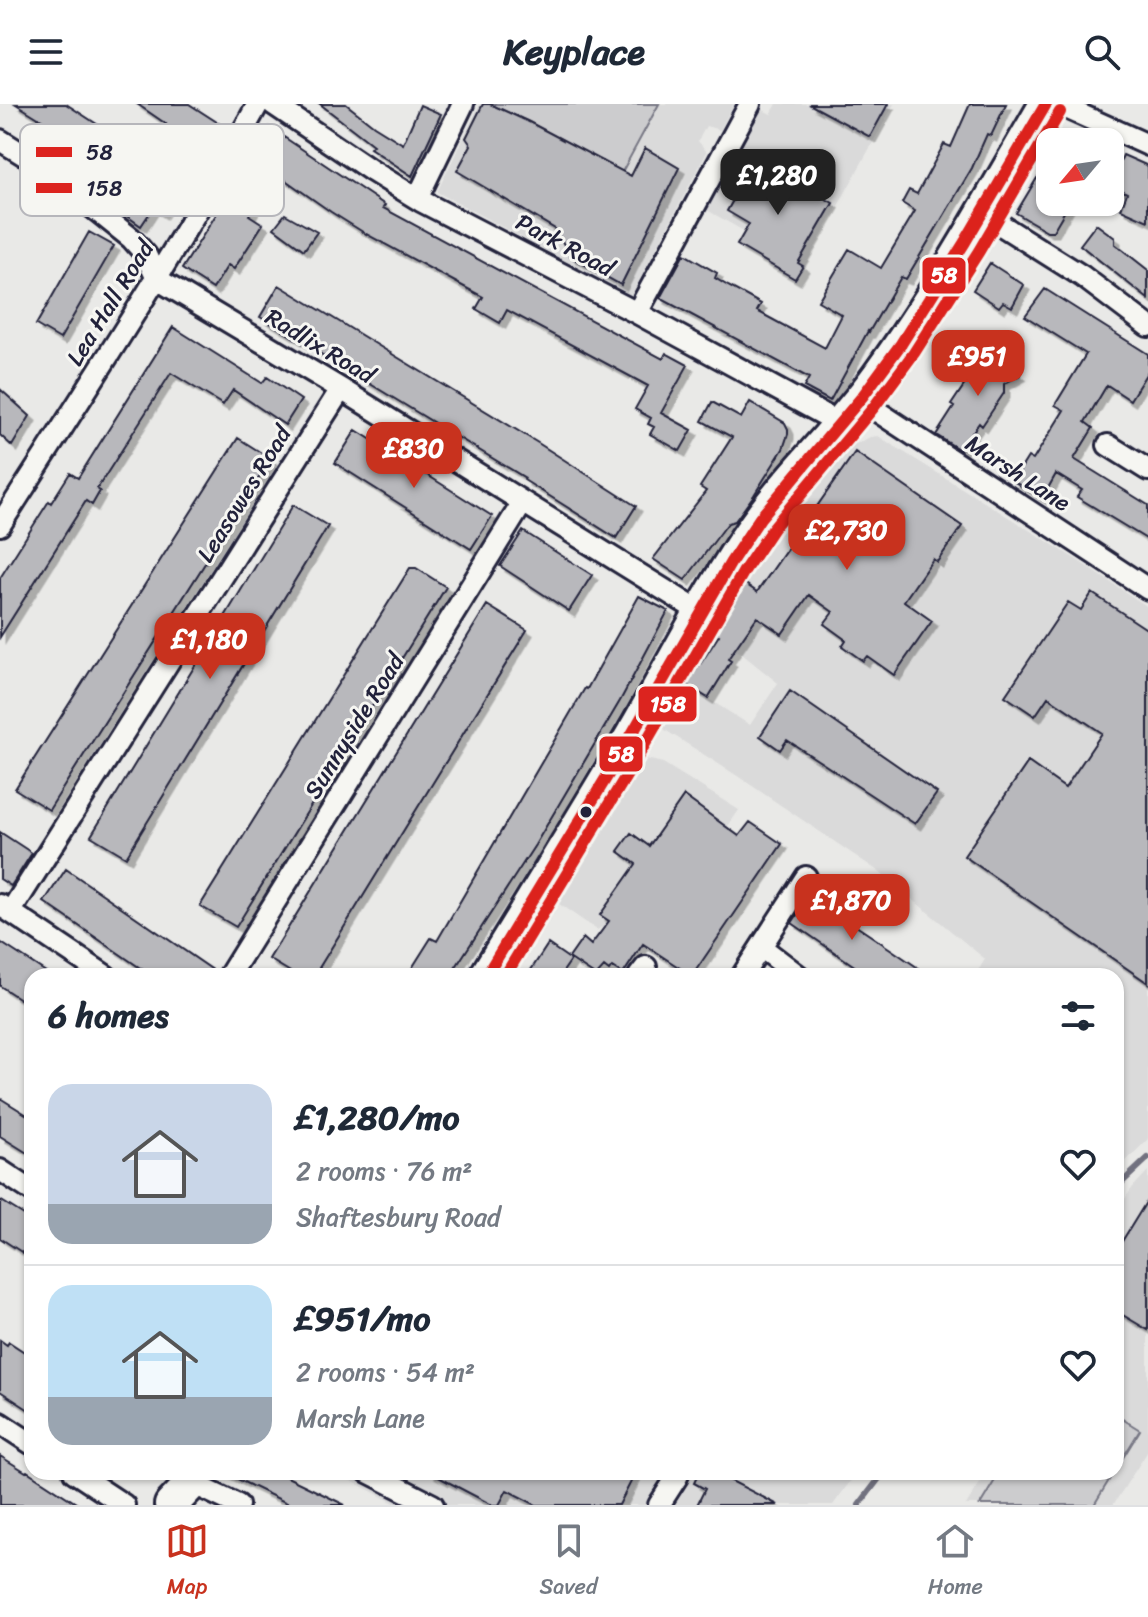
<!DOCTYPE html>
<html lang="en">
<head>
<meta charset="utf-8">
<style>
  body { margin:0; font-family:Sriracha,sans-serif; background:#f6f6f7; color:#1f2937; height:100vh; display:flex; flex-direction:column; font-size:30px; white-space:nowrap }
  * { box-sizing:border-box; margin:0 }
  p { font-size:26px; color:#747a83 }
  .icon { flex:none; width:44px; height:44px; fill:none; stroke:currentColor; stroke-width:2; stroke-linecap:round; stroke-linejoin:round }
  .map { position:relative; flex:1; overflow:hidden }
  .panel { position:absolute; left:24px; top:864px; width:1100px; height:512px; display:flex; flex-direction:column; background:#fff; border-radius:24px; box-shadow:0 2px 6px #0004 }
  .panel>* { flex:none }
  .needle { width:52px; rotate:241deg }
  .controls { position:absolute; left:1036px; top:24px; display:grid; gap:16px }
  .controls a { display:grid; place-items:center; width:88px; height:88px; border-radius:16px; background:#fff; box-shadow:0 2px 6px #0004; font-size:40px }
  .price { position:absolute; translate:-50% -68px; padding:0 18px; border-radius:16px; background:#c8321e; color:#fff; font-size:26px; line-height:52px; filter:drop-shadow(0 2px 4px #0008) }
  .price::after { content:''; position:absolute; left:50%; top:48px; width:24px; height:18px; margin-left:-12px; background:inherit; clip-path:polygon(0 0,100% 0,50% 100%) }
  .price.active { background:#222; color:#fff }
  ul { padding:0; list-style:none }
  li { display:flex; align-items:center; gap:24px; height:200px; padding:0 24px }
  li+li { border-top:2px solid #e0e1e3 }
  li span { display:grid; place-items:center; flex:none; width:224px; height:160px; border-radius:24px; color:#555 }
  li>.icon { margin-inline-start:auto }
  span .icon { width:96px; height:96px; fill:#fffc; stroke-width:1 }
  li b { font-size:34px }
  h2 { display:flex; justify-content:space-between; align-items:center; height:96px; padding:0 24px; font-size:34px }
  header { display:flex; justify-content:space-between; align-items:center; height:104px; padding:0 24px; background:#fff; font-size:36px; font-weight:800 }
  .tab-bar { display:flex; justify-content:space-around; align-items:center; height:112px; border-top:2px solid #e0e1e3; background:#fff; font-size:22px; color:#747a83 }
  .tab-bar a { display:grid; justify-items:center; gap:4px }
  .tab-bar .active { color:#c8321e }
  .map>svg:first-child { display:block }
  .built { fill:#dadada }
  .green { fill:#ccccce; stroke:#777784; stroke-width:2 }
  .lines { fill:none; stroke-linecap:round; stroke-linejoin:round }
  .stream { stroke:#71717f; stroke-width:6 }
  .building { fill:#b8b8bc; stroke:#22223b; stroke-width:2; filter:url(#shadow) }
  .street-casing { stroke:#22223b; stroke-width:26 }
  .primary-casing { stroke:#22223b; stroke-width:38 }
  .street { stroke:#f6f6f2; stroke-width:20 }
  .primary { stroke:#f6f6f2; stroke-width:32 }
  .bus-1-casing { stroke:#f6f6f2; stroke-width:18 }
  .bus-2-casing { stroke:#f6f6f2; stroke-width:18 }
  .bus-1 { stroke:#dc241f; stroke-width:12 }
  .bus-2 { stroke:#dc241f; stroke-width:12 }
  .bus-dot { fill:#22223b; stroke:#f6f6f2; stroke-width:3 }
  .labels { text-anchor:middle; stroke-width:6; stroke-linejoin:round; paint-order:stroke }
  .street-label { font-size:24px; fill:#22223b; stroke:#f6f6f2 }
  .key { fill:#f6f6f2; stroke:#b6b6bb; stroke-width:2 }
  .key-label { font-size:22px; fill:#22223b }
  .line-badge { stroke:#f6f6f2; stroke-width:3 }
  .badge-label { font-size:22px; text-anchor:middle; font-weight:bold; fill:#fff }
</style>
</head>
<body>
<header><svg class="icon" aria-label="menu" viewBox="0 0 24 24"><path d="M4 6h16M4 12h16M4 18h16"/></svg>Keyplace<svg class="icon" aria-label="search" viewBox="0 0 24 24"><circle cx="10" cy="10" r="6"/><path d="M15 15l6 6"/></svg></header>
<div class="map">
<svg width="1148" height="1401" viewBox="0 0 1148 1401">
  <defs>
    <filter id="shadow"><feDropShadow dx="5.5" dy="5.5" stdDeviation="0" flood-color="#0004"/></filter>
  </defs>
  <rect width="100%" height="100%" fill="#e9e9e7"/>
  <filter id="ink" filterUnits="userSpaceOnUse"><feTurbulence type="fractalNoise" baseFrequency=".0125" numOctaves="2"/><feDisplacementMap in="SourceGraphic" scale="16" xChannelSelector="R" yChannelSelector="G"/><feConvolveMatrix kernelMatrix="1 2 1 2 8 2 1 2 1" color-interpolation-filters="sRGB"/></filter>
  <g filter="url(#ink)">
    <path class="built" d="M480,0h254l-14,26 -14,-4 -8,15 9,11 -76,144 -194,-104z
      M777,0h117l-89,162 -98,-56 54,-101 10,5z
      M878,332l196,122 74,49v532l-32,32v-195h-141l10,-17 -107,-88 -139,-94 -80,-51 24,-43 67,42 28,-42 -67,-54 69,-104 74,-80 16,-8z
      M637,653l26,6 76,47 -95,139 -36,-25 -11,6 -51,-35z
      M1148,1067v280l-35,54h-147l21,-33h129v-260l17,-25z
      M334,1368h523l-24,33h-435z"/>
    <path class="green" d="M490,0h169l-37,68 -93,-50z
      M1116,1311l24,15 -24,39z
      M1000,1368h114l-20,33h-114z"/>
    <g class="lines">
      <path class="stream" d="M1116,1084l32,-30
        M859,1401l25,-33"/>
    </g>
    <path class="building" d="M16,0h50l40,26 -4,6 39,25 -4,5 39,25 -15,22 -8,-5 -12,18 -31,-22 2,-4 -29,-19 4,-5 -25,-16 11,-17 -18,-12 1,-2z
      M137,0h52l31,20 -16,24 -8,-5 -3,5 -30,-20 3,-4z
      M320,0h26l28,22 29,18 17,-39 21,9 -29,62 -42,-28 3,-3z
      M483,0h7l39,18 102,54 14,-28 34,20 -58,117 -50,-28 -16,-28 -98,-58 14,-26 -5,-7z
      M809,0h79l-18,33z
      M970,0h36l-15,32 -4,-2 -15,34 -26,44 -40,67 -5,-2 -32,55 -1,-1 -38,70 -26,-14 5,-9 -149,-80 24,-44 33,19 -2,5 13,8 33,18 -4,7 68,37 17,-33 -24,-14 31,-52 32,19 34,-57 -13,-8 7,-13 8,4 27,-50 7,3z
      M269,23l116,78 -2,3 280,151 3,-6 22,12 -27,48 31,17 -12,21 -30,-17 4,-7 -6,-3 3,-6 -16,-9 13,-23 -141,-76 -7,13 -24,-14 7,-12 -117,-63 -35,-22 -53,-37 -6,9 -4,-2 -19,33 14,9 -29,45 -6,-4 -15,24 -31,-20 45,-72 -1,-1 12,-22z
      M1123,51l25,11v55l-27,-12 6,-16 -17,-8z
      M756,55l77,44 -35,60 5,3 -8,13 -58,-34 12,-21 -22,-13z
      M1037,74l13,10v14h20l-17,29h-6l-31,-18z
      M285,110l32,18 -13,18 -30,-22z
      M1096,120l19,14v6l33,26v29l-68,-54z
      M89,128l25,14 -54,93 -24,-14z
      M990,159l34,22 -12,22 -9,-5 -4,5 -26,-17z
      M279,181l259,158 98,63 -20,32 -92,-58 1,-2 -265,-161z
      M1045,185l103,65v17l-18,29 -23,-15 -22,37 8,6 -19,31 74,46v35l-71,-43 5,-7 -26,-16 -14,25 -29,-18 15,-24 5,3 31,-50 -9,-5 31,-51 -61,-38z
      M173,223l89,56 5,-6 34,23 -16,25 -52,-35 -10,15 -52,-32 -74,116 3,2 -8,14 -6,-4 -86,136v-59l49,-77 2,2 19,-30 8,5z
      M998,237l14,10 -8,12 16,12 -16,9v9l-22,33 -3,-3 -19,27 -24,-15 18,-28 -3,-2 22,-33 3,2z
      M0,285l30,27 -18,30 -12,-11z
      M712,298l29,16 9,-16 35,21 3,6v5l-5,15 -29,46 -19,26 -7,2 -43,57 -32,-21 53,-68 -6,-4 32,-50 -30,-16z
      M356,326l136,86 -21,33 -136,-86z
      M238,334l33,21 -222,351 -34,-21z
      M855,348l107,74 -25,36 -4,-3 -29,42 28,20 -38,54 -27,-19 -4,5 -21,-15 4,-6 -22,-16 9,-12 -24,-17 -27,39 -25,-17 -29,42 3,2 -23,37 -21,-13 32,-50 -7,-4 32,-48 13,9z
      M293,401l35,21 -202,331 -35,-21z
      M523,427l69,44 -23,36 -69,-45z
      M410,464h6l30,19 -210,340 -36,-21z
      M1092,489l56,37v353l-184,-127 64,-94 37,26 37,-55 -54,-36 -13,19 -30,-20 63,-94 13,8z
      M639,492l29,15 -48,90 -85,144 -85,131h-43l24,-38 6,3 148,-253 2,1z
      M487,501l40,25 -213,346h-17l-28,-17z
      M790,587l147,102 -22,31 -128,-84 -7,10 -20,-14z
      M684,692l55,40 11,-14 32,22 -90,132 -49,-32 -20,30 -11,-7 -3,4 -5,-4 -8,9 -27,-18 14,-20 8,7 18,-24 -9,-6 36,-51 -18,-13 13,-18 18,13z
      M0,728l32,21 -21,33 -11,-7z
      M66,765l151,104 -1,3h-64l-108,-74z
      M810,791l82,55 38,26h-61l-77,-53z
      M0,838l52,34h-20v31l-32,-21z
      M548,840l23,16 -11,16h-33z
      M0,994l32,20v38l-32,-20z
      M1148,1095v131l-32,-19v-60z
      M0,1096l32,20v39l-32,-21z
      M0,1236l7,5 2,-3 23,15v55l-32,-21z
      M0,1352l26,16 1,-1 52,34h-79z
      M223,1368h54l68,33h-54z
      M429,1368h207l-17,33h-83l-29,-15 -8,15h-7z
      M699,1368h15l64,33h-81l8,-16 -11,-6z"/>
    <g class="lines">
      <defs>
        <path id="street" d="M273,0l99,67 49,30 216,112 202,110
          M1057,0l91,41
          M0,36l37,23 94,75 15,17 11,24
          M418,93l45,-93
          M982,109l100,63 66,50
          M157,175l184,110 359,223
          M637,209l113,-209
          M860,296l288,189
          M1108,341l40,25
          M0,421c89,-139 179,-277 258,-421
          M0,801l106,71
          M11,807l330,-522
          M761,843l38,29
          M229,872l294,-474
          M639,872l7,-9
          M742,872l64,-99
          M0,1066l32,21
          M0,1319l32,21
          M74,1368l50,33
          M368,1368l65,33
          M192,1379l46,22
          M659,1401l18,-28 2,-5"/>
        <path id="primary" d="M486,872c51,-84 104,-168 153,-253 35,-62 67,-124 106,-183 39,-59 92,-107 133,-164 62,-85 115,-181 168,-272
          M171,1401l21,-22 6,-11"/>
      </defs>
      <use href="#street" class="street-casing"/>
      <use href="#primary" class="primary-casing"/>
      <use href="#street" class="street"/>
      <use href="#primary" class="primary"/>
      <defs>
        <path id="bus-1" d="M486,872l134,-221 111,-193 29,-44 102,-121 39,-53 64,-102 81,-138"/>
        <path id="bus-2" d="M505,872l129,-213 110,-192 29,-43 101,-121 40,-54 65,-102 81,-139"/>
      </defs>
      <use href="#bus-1" class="bus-1-casing"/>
      <use href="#bus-2" class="bus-2-casing"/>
      <use href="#bus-1" class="bus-1"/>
      <use href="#bus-2" class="bus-2"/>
    </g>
  </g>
  <circle class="bus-dot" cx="586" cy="708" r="7"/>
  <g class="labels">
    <g class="street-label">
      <text transform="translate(565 141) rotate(28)" y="8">Park Road</text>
      <text transform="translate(110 199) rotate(-58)" y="8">Lea Hall Road</text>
      <text transform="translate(320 242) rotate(31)" y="8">Radlix Road</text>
      <text transform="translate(1018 369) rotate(33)" y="8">Marsh Lane</text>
      <text transform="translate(244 390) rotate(-58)" y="8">Leasowes Road</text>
      <text transform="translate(354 622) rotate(-58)" y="8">Sunnyside Road</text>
    </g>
  </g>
  <rect x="20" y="20" width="264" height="92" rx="12" class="key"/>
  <rect x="36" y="43" width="36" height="10" fill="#dc241f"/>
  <rect x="36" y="79" width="36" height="10" fill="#dc241f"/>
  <g class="key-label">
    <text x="86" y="56">58</text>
    <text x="86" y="92">158</text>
  </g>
  <g class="line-badge">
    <rect x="921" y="152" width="46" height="39" rx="8" fill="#dc241f"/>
    <rect x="637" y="581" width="61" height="38" rx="8" fill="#dc241f"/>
    <rect x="598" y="631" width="46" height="38" rx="8" fill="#dc241f"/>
  </g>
  <g class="badge-label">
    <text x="944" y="179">58</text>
    <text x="668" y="608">158</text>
    <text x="621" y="658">58</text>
  </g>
</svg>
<div class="controls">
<a><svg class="needle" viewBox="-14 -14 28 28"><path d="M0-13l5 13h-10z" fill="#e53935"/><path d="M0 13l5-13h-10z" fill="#747a83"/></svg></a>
</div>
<b class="price active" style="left:778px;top:113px">£1,280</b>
<b class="price" style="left:978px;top:294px">£951</b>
<b class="price" style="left:414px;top:386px">£830</b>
<b class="price" style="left:847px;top:468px">£2,730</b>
<b class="price" style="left:210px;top:577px">£1,180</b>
<b class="price" style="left:852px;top:838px">£1,870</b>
<section class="panel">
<h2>6 homes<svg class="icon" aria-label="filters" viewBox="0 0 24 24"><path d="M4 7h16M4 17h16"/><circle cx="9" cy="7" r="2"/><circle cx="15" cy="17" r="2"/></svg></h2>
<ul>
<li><span style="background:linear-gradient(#c9d6e8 75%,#9aa5b1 0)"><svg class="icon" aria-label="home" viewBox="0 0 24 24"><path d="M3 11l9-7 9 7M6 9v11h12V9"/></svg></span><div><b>£1,280/mo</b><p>2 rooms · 76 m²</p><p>Shaftesbury Road</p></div><svg class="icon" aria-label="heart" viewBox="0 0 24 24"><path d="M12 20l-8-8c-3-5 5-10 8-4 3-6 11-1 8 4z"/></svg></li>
<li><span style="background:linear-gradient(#bfe0f5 70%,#9aa5b1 0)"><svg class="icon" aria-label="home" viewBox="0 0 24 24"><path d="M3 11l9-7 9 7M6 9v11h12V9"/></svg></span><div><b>£951/mo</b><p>2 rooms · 54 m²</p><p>Marsh Lane</p></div><svg class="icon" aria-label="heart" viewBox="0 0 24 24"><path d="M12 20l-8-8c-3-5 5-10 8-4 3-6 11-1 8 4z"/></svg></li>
</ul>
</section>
</div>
<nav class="tab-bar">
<a class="active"><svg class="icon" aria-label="map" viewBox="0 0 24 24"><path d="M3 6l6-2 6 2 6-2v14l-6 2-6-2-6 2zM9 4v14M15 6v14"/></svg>Map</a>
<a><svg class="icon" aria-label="saved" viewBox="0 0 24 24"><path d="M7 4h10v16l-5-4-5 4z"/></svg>Saved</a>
<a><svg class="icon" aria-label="home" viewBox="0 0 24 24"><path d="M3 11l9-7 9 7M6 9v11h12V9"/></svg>Home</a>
</nav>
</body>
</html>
